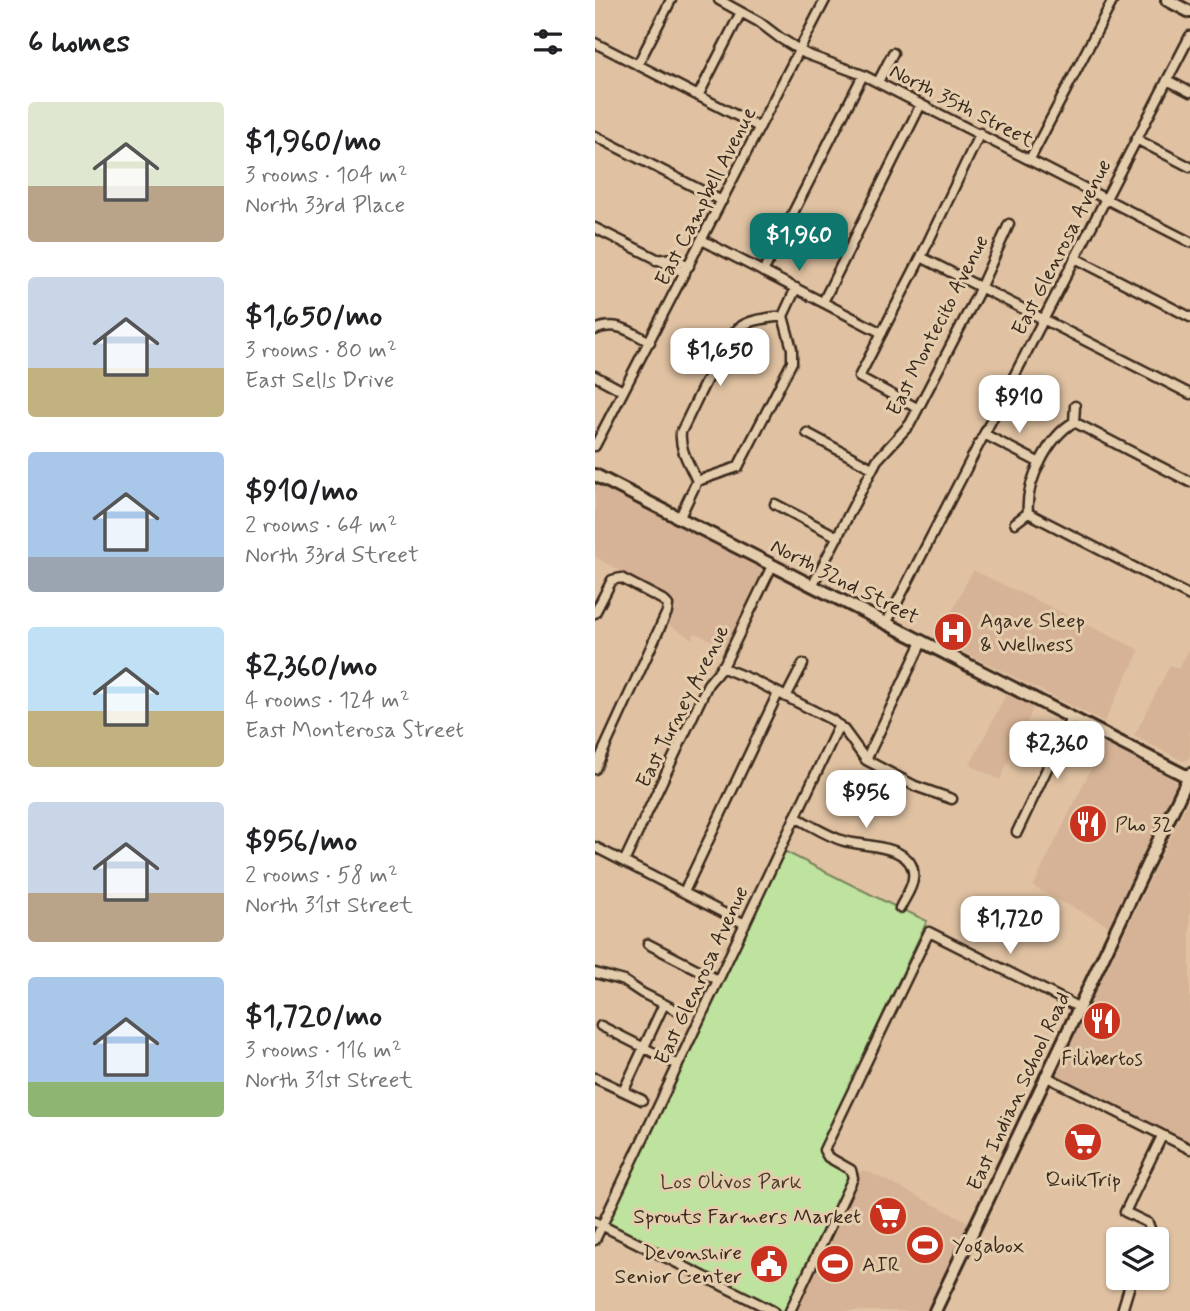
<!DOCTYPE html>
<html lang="en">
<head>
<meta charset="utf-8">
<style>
  body { margin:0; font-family:Mynerve,sans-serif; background:#f6f6f6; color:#202124; height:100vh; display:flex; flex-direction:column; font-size:26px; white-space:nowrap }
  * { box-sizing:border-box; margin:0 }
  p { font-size:23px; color:#757577 }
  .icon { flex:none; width:38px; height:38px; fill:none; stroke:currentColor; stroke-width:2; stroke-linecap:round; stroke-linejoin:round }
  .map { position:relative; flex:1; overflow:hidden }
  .sheet { display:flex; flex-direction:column; background:#fff; width:595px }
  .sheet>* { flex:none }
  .fabs { position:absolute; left:511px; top:1227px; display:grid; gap:14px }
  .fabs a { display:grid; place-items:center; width:63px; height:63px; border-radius:7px; background:#fff; box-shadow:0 2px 5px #0004; font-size:35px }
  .price { position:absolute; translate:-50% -60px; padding:0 16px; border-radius:14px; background:#fff; color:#222; font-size:23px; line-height:46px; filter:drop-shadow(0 2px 4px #0008) }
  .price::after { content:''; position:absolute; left:50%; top:42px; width:21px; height:16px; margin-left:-10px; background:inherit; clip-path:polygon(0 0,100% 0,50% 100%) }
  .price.on { background:#0f766e; color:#fff }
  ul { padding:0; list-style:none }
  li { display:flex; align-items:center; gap:21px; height:175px; padding:0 28px }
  li span { display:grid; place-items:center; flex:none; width:196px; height:140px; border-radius:7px; color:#555 }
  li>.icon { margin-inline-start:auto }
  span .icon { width:84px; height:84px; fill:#fffc; stroke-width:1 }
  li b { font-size:30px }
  h2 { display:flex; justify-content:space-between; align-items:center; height:84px; padding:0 28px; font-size:30px }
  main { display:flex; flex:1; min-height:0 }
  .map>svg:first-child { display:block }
  .built { fill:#d6b396 }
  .green { fill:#bee39e; stroke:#7c865e; stroke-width:2 }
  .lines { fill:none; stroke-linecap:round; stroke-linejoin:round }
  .minor-casing { stroke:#3b2a1e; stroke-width:13 }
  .major-casing { stroke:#3b2a1e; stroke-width:16 }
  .minor { stroke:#e4cdad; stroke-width:8 }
  .major { stroke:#e4cdad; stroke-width:10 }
  .labels { text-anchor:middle; stroke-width:6; stroke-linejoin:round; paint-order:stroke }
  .street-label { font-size:21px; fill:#3b2a1e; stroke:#e4cdad }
  .poi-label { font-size:21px; fill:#3b2a1e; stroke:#e4cdad; text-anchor:start }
  .park-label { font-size:21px; fill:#483c2b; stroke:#e4cdad }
</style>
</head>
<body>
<main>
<section class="sheet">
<h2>6 homes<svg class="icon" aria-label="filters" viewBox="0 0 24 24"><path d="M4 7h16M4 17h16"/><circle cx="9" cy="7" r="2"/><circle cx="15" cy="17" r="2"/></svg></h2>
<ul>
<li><span style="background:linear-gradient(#dfe7d0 60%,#b9a48a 0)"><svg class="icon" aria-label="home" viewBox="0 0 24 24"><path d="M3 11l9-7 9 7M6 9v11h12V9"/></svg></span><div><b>$1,960/mo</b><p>3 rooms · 104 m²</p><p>North 33rd Place</p></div></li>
<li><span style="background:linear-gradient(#c9d6e8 65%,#c2b280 0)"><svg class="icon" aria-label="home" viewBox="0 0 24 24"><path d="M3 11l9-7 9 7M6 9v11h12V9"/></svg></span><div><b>$1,650/mo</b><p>3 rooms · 80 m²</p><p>East Sells Drive</p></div></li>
<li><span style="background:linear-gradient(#a9c7e8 75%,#9aa5b1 0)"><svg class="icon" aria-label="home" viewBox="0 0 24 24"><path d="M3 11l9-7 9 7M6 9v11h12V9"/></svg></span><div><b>$910/mo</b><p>2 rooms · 64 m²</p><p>North 33rd Street</p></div></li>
<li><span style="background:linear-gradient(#bfe0f5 60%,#c2b280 0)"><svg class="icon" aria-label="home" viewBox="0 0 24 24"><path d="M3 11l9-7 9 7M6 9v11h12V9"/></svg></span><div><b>$2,360/mo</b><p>4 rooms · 124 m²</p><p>East Monterosa Street</p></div></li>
<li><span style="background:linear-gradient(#c9d6e8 65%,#b9a48a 0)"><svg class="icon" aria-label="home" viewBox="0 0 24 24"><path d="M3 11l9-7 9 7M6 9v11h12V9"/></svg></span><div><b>$956/mo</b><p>2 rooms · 58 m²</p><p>North 31st Street</p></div></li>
<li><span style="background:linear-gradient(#a9c7e8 75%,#8fb573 0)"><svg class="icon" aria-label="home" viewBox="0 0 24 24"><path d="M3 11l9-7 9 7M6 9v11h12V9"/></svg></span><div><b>$1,720/mo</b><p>3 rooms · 116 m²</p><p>North 31st Street</p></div></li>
</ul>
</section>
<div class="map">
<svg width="595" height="1311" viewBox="0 0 595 1311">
  <rect width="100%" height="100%" fill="#e0c2a2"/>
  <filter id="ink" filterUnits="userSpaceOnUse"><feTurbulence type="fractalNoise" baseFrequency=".0143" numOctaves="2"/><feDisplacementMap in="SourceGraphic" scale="14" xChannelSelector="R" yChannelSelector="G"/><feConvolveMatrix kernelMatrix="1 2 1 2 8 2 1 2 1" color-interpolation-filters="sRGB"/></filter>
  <g filter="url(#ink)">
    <path class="built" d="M0,484l170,86 -37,78 -33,-15 -3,6 -25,-15 8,-23 -80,-44z
      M378,570l167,80 -36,72 -166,-83z
      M595,648v107l-2,5 -5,1 -49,-25 36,-71 8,4z
      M411,694l28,13 -34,73 -30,-15z
      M509,742l66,33 7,9 -68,142 -76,-39z
      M595,797v349l-135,-69z
      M270,1170l104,52 -42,89h-131l59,-126 1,-11z"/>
    <path class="green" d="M189,851l112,56 -2,3 7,3 3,-3 23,11 -106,225 3,14 22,13 3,4 -63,134h-5l-173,-88z"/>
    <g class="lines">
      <defs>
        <path id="minor" d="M124,0l40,22 21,16 26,16 57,21 327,167
          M0,43l164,84
          M43,64l33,-64
          M572,80l23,12
          M283,82l15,-29
          M103,96l43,-84
          M0,136l127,65
          M541,139l54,28
          M435,159l83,-159
          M0,228l90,45
          M107,240l180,93
          M326,257l269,137
          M480,258l115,59
          M61,260l17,-2 16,8
          M168,272l100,-197
          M228,302l98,-198
          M0,330c21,-10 36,2 55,12
          M0,376l28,15
          M322,408l-58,-31 62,-120 59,-124
          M479,422l1,-16
          M212,433l65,35
          M389,434l56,29
          M0,446l230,-446
          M102,481c-7,-16 -18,-31 -16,-49 11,-21 43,-94 59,-105 11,-8 30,-9 43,-11
          M595,482l-116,-60c-26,15 -49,61 -46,91l8,4 154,79
          M180,504l63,33
          M84,519l18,-38 41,-14 54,-105v-13l-9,-33 13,-28
          M420,523l13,-10
          M217,586l65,-126 33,-36 67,-129 32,-71
          M0,613l17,-33 9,-2 42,22 5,5 -1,7 -72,157
          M291,624l304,-588
          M126,667l34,14 77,39 12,10 22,30 49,26 37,13
          M191,697l17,-33
          M271,760l56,-118
          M200,817c16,8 32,19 49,24 20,6 74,3 69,38 -1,10 -9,20 -13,29
          M422,832l54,-114
          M0,847l150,77
          M29,862l84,-178 16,-19 48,-99
          M89,892l94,-199
          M53,944l70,36
          M0,973l29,8 18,12 40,20
          M6,1026l77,39
          M450,1076l145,73
          M0,1078l47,22
          M29,1090l40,-86
          M0,1222l178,89
          M555,1239l2,-5 -4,-11 -23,-11 37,-76
          M0,1240l244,-515
          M195,1311l63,-133 -2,-8 -23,-13 -4,-7 105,-218 149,75
          M527,1311l10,-33"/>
        <path id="major" d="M572,0l23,12
          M0,475l595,303
          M340,1311l255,-537"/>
      </defs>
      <use href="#minor" class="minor-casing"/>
      <use href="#major" class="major-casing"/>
      <use href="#minor" class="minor"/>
      <use href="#major" class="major"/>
    </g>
  </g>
  <defs>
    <symbol id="hospital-disc" viewBox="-11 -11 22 22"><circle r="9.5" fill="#c8321e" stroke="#e4cdad"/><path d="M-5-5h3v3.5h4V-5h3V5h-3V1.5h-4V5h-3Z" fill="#fff"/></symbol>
    <symbol id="restaurant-disc" viewBox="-11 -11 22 22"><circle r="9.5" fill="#c8321e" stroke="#e4cdad"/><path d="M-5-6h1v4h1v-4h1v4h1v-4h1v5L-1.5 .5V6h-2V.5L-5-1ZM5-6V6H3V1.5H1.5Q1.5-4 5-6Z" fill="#fff"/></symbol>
    <symbol id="supermarket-disc" viewBox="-11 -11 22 22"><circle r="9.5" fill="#c8321e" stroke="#e4cdad"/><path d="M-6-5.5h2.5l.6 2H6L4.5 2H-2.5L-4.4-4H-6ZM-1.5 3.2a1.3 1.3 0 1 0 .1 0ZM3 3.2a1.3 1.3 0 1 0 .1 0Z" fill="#fff"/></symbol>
    <symbol id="stadium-disc" viewBox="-11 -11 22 22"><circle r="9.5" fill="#c8321e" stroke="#e4cdad"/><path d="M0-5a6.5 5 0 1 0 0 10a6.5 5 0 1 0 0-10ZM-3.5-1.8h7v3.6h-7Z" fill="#fff"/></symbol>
    <symbol id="civic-disc" viewBox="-11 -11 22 22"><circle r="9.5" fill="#c8321e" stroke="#e4cdad"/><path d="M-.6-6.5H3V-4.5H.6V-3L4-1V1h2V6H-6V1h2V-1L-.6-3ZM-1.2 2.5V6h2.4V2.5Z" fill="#fff"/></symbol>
  </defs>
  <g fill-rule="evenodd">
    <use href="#hospital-disc" x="336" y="610" width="44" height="44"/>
    <use href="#restaurant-disc" x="471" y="802" width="44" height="44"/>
    <use href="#restaurant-disc" x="485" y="999" width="44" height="44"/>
    <use href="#supermarket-disc" x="466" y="1120" width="44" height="44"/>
    <use href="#supermarket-disc" x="271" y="1194" width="44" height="44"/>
    <use href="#stadium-disc" x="308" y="1223" width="44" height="44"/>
    <use href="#civic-disc" x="152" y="1242" width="44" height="44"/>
    <use href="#stadium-disc" x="218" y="1242" width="44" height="44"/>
  </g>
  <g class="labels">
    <g class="street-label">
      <text transform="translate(367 105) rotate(27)" y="7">North 35th Street</text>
      <text transform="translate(110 196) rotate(-63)" y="7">East Campbell Avenue</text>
      <text transform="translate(466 247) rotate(-63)" y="7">East Glenrosa Avenue</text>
      <text transform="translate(342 325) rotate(-63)" y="7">East Montecito Avenue</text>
      <text transform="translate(250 581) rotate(27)" y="7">North 32nd Street</text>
      <text transform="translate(87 706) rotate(-63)" y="7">East Turney Avenue</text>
      <text transform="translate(106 975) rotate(-65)" y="7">East Glenrosa Avenue</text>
      <text transform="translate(423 1091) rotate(-65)" y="7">East Indian School Road</text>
    </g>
    <g class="poi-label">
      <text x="385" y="627">Agave Sleep<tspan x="385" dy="24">&amp; Wellness</tspan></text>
      <text x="520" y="831">Pho 32</text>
      <text x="507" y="1065" text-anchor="middle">Filibertos</text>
      <text x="488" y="1186" text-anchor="middle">QuikTrip</text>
      <text x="266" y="1223" text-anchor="end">Sprouts Farmers Market</text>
      <text x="357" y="1252">Yogabox</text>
      <text x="147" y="1259" text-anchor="end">Devonshire<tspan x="147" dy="24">Senior Center</tspan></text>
      <text x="267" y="1271">AIR</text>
    </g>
    <g class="park-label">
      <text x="136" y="1188">Los Olivos Park</text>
    </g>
  </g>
</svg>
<div class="fabs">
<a><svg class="icon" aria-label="layers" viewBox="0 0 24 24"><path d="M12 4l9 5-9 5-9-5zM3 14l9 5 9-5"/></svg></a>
</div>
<b class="price on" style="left:204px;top:273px">$1,960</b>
<b class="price" style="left:125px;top:388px">$1,650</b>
<b class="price" style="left:424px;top:435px">$910</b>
<b class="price" style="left:462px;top:781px">$2,360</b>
<b class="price" style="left:271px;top:830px">$956</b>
<b class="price" style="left:415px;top:956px">$1,720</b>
</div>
</main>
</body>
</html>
